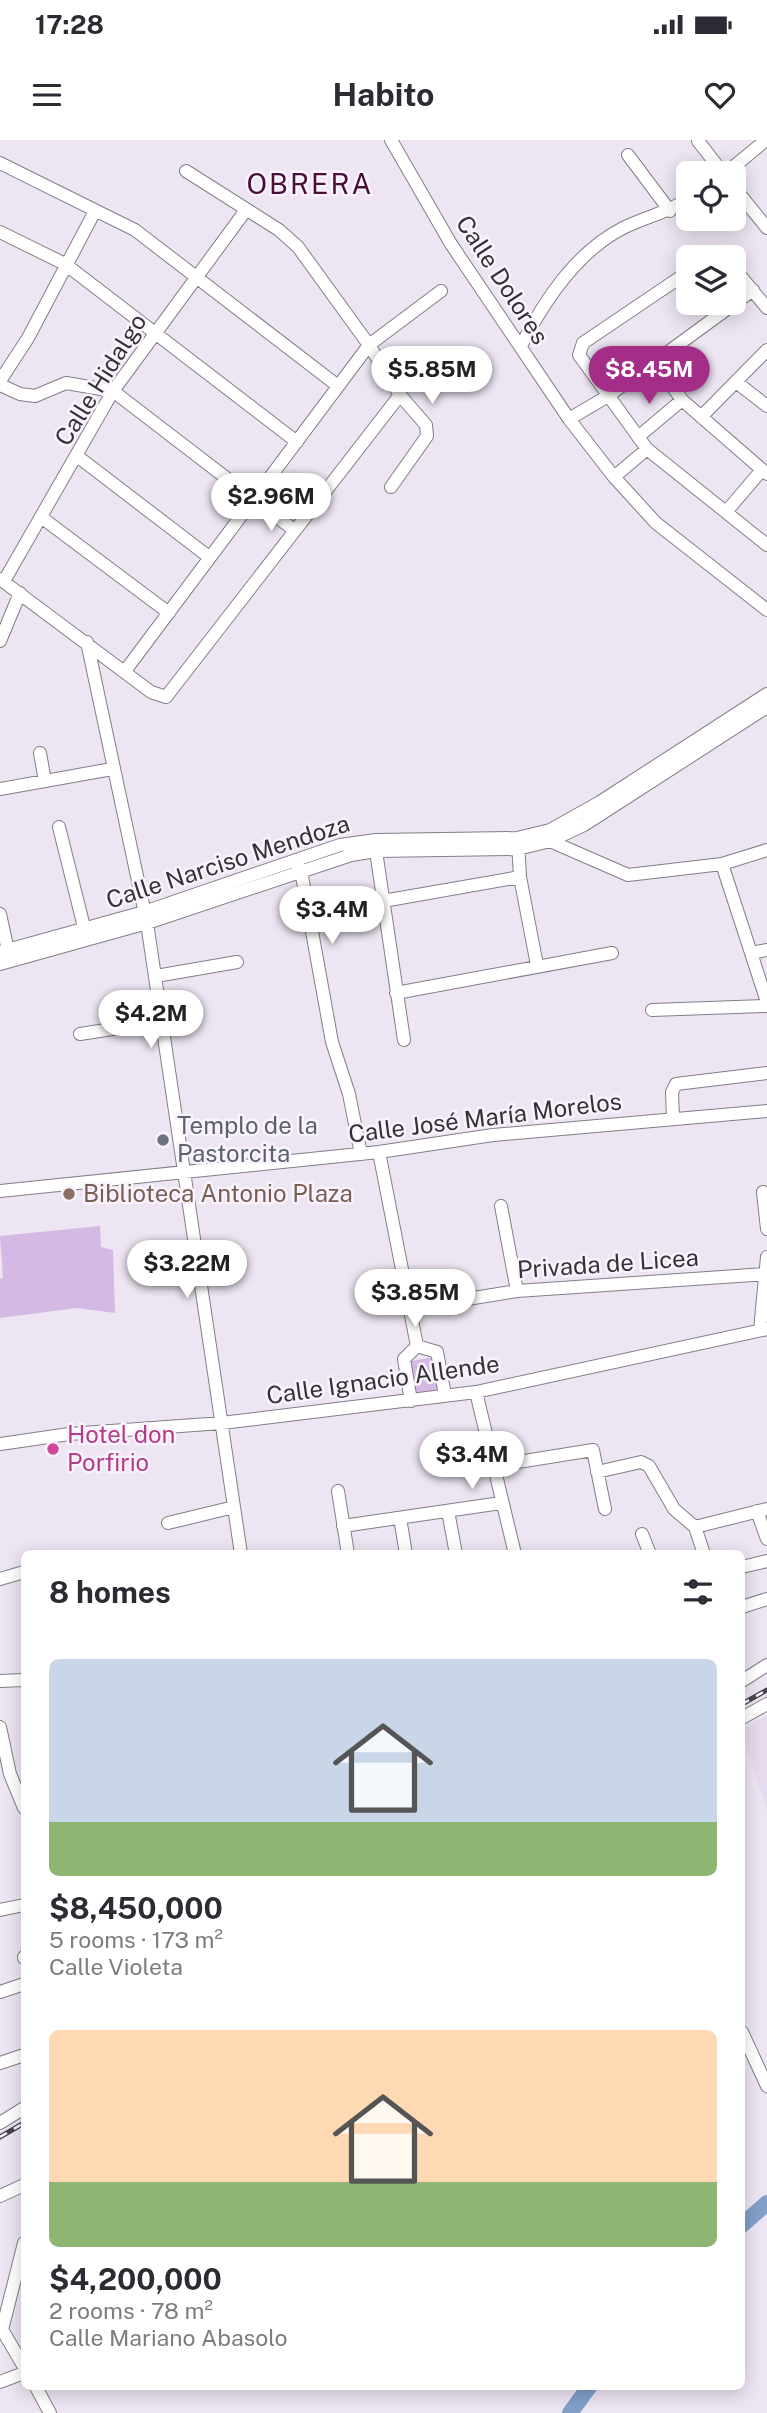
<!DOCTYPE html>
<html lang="en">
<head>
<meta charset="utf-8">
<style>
  body { margin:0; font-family:"Public Sans",sans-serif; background:#f2f2f3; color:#2b2b33; height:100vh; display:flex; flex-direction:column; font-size:26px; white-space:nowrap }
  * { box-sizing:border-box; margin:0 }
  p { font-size:23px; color:#7c7c81 }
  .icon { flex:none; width:38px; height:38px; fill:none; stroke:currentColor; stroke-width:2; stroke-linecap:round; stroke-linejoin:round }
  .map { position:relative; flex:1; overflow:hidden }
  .panel { position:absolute; left:21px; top:1410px; width:724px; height:840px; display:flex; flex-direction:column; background:#fff; border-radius:10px; box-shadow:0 4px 18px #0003 }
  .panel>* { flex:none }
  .controls { position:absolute; left:676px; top:21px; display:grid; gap:14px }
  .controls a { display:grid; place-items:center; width:70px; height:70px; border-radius:10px; background:#fff; box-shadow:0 4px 18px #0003; font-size:35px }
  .price { position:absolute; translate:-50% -60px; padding:0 16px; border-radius:24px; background:#fff; color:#222; font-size:23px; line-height:46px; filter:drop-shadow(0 2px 4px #0008) }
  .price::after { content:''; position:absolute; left:50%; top:42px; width:21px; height:16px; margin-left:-10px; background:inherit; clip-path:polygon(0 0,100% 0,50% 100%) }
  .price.active { background:#a42e87; color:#fff }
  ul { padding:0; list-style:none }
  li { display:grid; align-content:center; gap:14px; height:371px; padding:0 28px }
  li span { display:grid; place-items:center; height:217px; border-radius:10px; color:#555 }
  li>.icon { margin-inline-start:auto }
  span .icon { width:126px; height:126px; fill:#fffc; stroke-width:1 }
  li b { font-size:30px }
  h2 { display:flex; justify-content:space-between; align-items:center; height:84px; padding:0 28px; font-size:30px }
  .status { display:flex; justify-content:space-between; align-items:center; height:49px; padding:0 35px; background:#fff; direction:ltr }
  .status svg { height:19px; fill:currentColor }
  header { display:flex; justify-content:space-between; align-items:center; height:91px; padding:0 28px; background:#fff; font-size:32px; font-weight:700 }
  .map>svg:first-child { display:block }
  .built { fill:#e6daee }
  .green { fill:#d4b9e4 }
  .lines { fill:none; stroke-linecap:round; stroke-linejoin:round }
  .river { stroke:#829fc9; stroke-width:16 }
  .minor-casing { stroke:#847d89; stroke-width:14 }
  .minor { stroke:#fff; stroke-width:12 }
  .rail-casing { stroke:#48454b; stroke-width:5 }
  .rail { stroke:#faf3fe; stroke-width:2.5; stroke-dasharray:8; stroke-linecap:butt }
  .worship-dot { fill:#6b7280; stroke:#faf3fe; stroke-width:2.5 }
  .education-dot { fill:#8d6e63; stroke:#faf3fe; stroke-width:2.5 }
  .hotel-dot { fill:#d1479c; stroke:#faf3fe; stroke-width:2.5 }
  .labels { text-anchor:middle; stroke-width:5; stroke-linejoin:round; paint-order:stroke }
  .street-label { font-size:24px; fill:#353237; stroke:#faf3fe }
  .worship-label { font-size:24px; fill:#5b616d; stroke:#faf3fe; text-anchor:start }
  .education-label { font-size:24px; fill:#785e54; stroke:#faf3fe; text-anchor:start }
  .hotel-label { font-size:24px; fill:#b23c85; stroke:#faf3fe; text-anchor:start }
  .quarter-label { font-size:28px; letter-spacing:2px; fill:#460e39; stroke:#faf3fe }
</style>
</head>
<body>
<div class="status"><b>17:28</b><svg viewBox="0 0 49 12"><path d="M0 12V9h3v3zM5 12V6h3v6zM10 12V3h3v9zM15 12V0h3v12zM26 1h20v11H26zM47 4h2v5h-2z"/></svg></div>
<header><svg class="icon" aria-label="menu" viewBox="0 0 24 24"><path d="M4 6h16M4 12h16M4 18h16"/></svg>Habito<svg class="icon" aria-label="heart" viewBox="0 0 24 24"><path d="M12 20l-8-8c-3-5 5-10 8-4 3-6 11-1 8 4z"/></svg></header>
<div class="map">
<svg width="767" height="2273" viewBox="0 0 767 2273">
  <rect width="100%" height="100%" fill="#ede5f2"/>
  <path class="built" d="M767,1575v96l-25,-77v-4z"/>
  <path class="green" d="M100,1086l1,21 12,3 2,63 -38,-5 -77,10v-39l3,-2 -3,-41z
    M429,1218l5,2 5,30 -3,4 -20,2 -8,-30 3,-5z"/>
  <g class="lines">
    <path class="river" d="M742,2085l25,-22
      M570,2273l19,-26"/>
    <defs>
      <path id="minor" d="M391,0l60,104 118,175 45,58 42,46 111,87
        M698,1l25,32
        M628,15l42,56
        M0,23l135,67 203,156
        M186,31l93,59 19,17 71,98 31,50 26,30 1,11 -36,51
        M726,33l40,-33
        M733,46l34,42
        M0,92l65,32 232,178
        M710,117h13
        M733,127l34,41
        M688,132l-105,71 -4,12 68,94 120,96
        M521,206c23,-45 55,-94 102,-118 22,-11 44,-15 65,-29
        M656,223l26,37 85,74
        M0,241l28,-43 67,-127
        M736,242l31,24
        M0,245l20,9 15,2 31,-13 47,8 181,139
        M701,277l66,-67
        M569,279l39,-23 145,-106
        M638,297l44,-37
        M77,316l132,101
        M614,337l33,-28
        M726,372l35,-41
        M41,377l128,96
        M0,439l151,113 15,5 234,-302
        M4,441l109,-190 133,-181
        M0,501l20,-48
        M87,502l60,281 94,631
        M125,531l244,-326 72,-54
        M40,613l5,28
        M0,649l112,-20
        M59,687l27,108
        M518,701l2,36 17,88
        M550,701l78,34 94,-11 45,-14
        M376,711l28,189
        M722,724l45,138
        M300,725l32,177 17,52 12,60
        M383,761l137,-24
        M0,774l9,41
        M0,812l144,-40 196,-67 36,-5 141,-2 33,-8 50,-28 167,-108
        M753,816l3,-4 11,-2
        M0,824l147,-41 204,-68 25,-4 142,-2 32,-8 34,-16 183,-118
        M156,836l81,-14
        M396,853l216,-40
        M652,870l115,-4
        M80,894l84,-13
        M673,979l-1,-27 4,-8 91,-11
        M379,1012l38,194
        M0,1051l379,-39 114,-17 274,-24
        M763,1052l4,37
        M501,1066l16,85
        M412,1168l105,-17 249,-17
        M760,1190l7,-73
        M476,1252l39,162
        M411,1261l-7,-42 13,-13 20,6 8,43
        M0,1304l69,-10 153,-11 254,-31 291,-63
        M493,1326l100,-16 12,59
        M597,1332l44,-10 8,4 25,43 21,18 9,27
        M338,1351l10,63
        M448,1371l8,43
        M757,1371l10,28
        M400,1378l6,36
        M168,1383l66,-16
        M343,1386l158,-23
        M695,1387l72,-18
        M642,1394l8,20
        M742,1427l25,-6
        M0,1439l24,-7
        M742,1467l25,-8
        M0,1541l24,-1
        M742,1541l25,-16
        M742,1578l25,-14
        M0,1587l10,47 14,34
        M0,1770l24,-5
        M24,1817v1
        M0,1852l24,-8
        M742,1892l25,54
        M0,1923l24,-8
        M0,1983l24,-15
        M0,2056l24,-11
        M0,2186l24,41
        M2,2190l22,-87
        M0,2242l24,-9
        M36,2247l14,26"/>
    </defs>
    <use href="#minor" class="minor-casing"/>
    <use href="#minor" class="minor"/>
    <defs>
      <path id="rail" d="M742,1564l25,-14
        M0,1997l24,-14"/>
    </defs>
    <use href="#rail" class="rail-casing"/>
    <use href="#rail" class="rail"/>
  </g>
  <circle class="worship-dot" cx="163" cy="1000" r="7"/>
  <circle class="education-dot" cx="69" cy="1054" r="7"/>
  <circle class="hotel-dot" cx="53" cy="1309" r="7"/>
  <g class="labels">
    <g class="street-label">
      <text transform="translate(502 140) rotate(57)" y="8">Calle Dolores</text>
      <text transform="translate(101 240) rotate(-58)" y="8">Calle Hidalgo</text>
      <text transform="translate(228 722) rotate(-18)" y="8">Calle Narciso Mendoza</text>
      <text transform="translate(485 978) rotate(-7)" y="8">Calle José María Morelos</text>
      <text transform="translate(608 1124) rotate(-4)" y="8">Privada de Licea</text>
      <text transform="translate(383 1240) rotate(-8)" y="8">Calle Ignacio Allende</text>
    </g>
    <g class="worship-label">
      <text x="177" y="994">Templo de la<tspan x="177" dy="28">Pastorcita</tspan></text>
    </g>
    <g class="education-label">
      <text x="83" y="1062">Biblioteca Antonio Plaza</text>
    </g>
    <g class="hotel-label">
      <text x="67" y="1303">Hotel don<tspan x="67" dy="28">Porfirio</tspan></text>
    </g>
    <g class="quarter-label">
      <text x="310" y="54">OBRERA</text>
    </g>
  </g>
</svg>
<div class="controls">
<a><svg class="icon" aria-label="locate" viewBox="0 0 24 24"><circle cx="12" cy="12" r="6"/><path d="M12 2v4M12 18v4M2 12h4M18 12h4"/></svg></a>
<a><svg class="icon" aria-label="layers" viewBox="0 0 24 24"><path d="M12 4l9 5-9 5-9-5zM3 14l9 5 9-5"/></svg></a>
</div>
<b class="price" style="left:432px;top:266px">$5.85M</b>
<b class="price active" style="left:649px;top:266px">$8.45M</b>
<b class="price" style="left:271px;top:393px">$2.96M</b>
<b class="price" style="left:332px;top:806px">$3.4M</b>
<b class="price" style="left:151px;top:910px">$4.2M</b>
<b class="price" style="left:187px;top:1160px">$3.22M</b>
<b class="price" style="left:415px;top:1189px">$3.85M</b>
<b class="price" style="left:472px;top:1351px">$3.4M</b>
<section class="panel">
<h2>8 homes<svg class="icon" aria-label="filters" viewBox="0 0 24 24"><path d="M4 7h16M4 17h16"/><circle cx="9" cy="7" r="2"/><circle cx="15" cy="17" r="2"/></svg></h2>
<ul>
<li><span style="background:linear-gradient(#c9d6e8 75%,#8fb573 0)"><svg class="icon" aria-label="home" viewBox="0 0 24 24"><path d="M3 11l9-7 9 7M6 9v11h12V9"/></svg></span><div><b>$8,450,000</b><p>5 rooms · 173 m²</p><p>Calle Violeta</p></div></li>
<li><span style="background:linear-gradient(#ffd9b3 70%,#8fb573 0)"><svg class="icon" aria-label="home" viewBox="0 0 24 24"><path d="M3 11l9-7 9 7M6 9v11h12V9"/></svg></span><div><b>$4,200,000</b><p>2 rooms · 78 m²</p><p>Calle Mariano Abasolo</p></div></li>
</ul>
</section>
</div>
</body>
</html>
